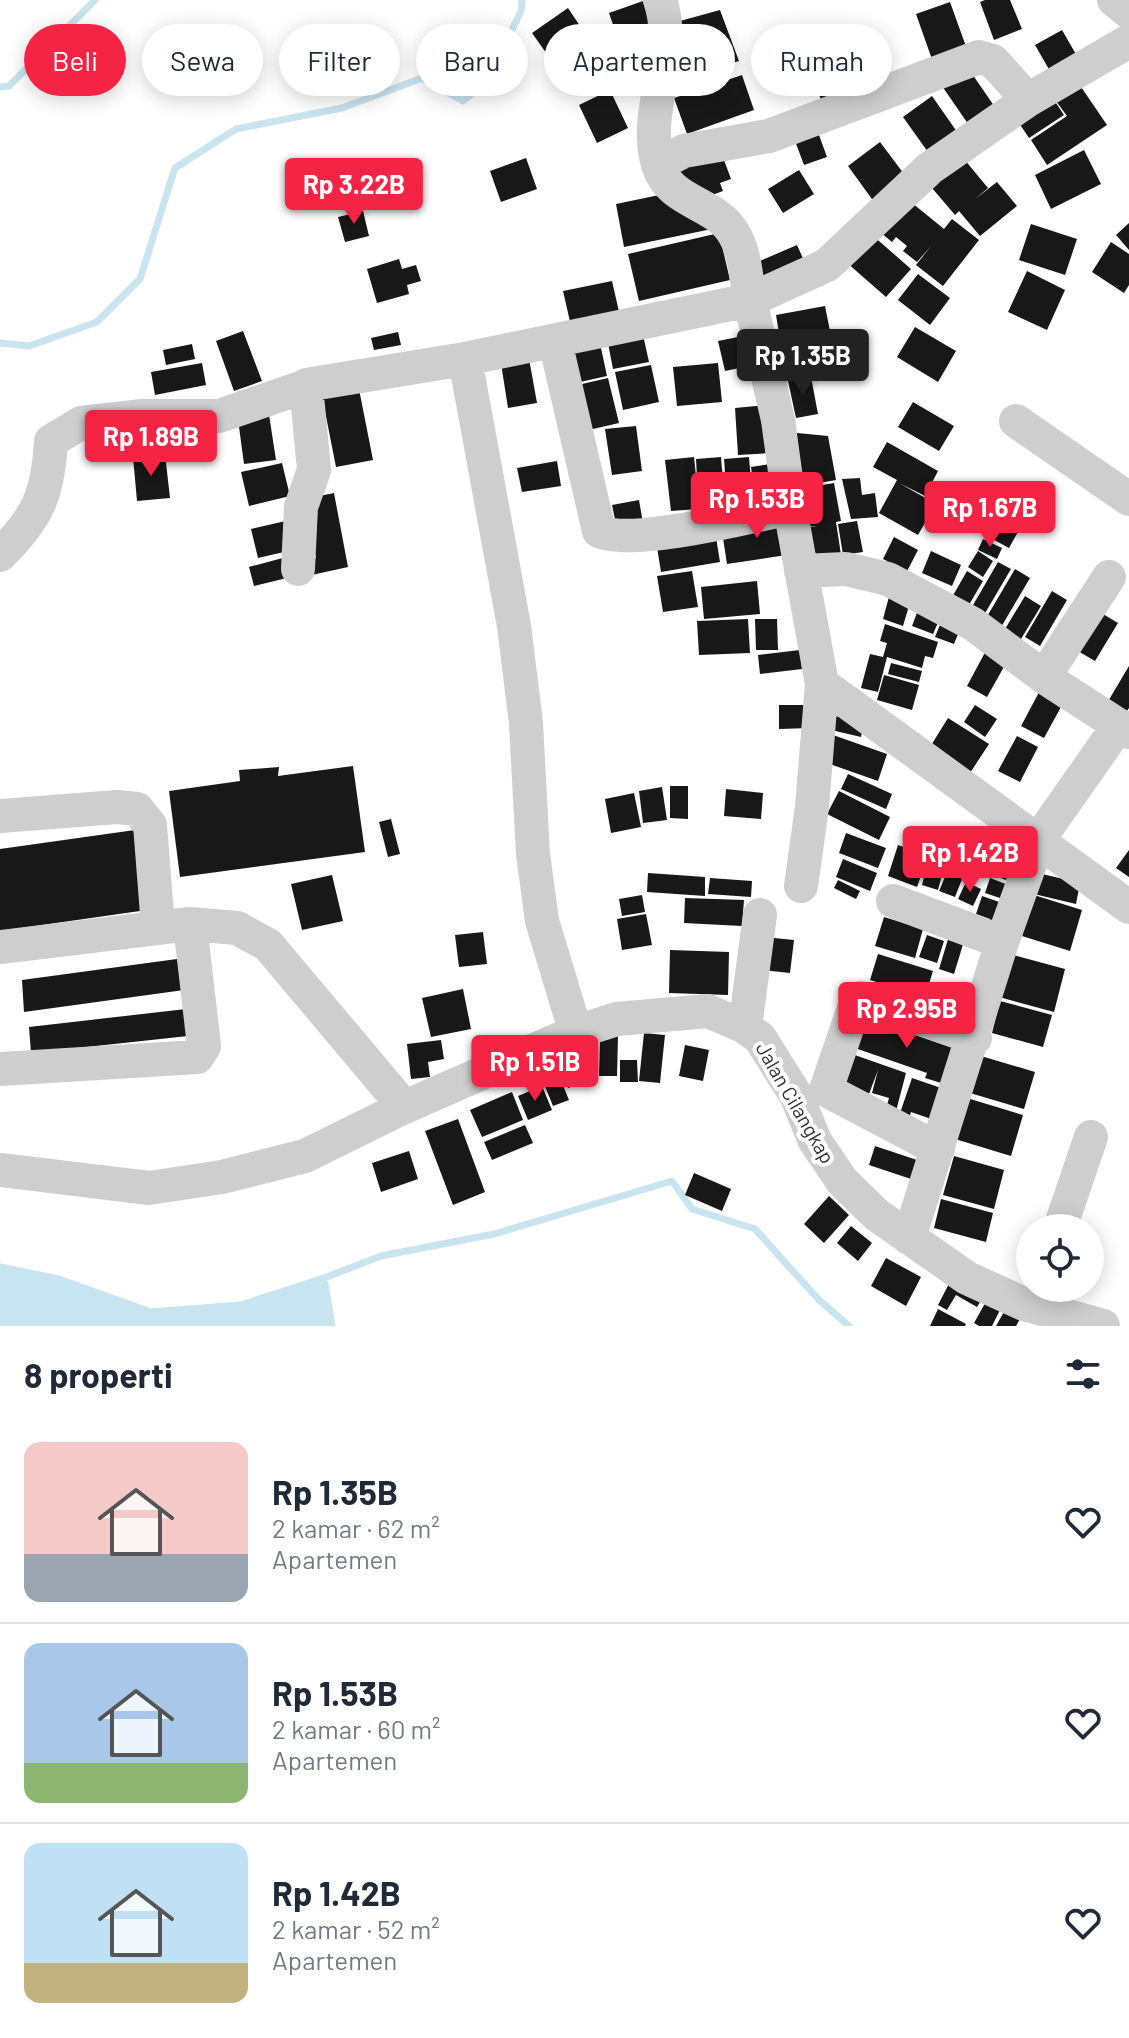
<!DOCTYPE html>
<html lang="id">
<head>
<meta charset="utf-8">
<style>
  body { margin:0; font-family:Barlow,sans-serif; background:#f2f2f3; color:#1f2937; height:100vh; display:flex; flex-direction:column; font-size:30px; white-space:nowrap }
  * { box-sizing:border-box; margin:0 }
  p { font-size:26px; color:#747a83 }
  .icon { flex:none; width:44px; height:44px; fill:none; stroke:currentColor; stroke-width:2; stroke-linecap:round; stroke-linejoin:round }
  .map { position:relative; height:1326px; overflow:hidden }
  .details { display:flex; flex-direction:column; background:#fff; flex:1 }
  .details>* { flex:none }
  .banner { position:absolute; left:24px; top:24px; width:1082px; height:72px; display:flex; gap:16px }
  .fabs { position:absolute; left:1016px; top:1214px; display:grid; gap:16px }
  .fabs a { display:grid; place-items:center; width:88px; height:88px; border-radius:50%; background:#fff; box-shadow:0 4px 20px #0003; font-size:40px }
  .price { position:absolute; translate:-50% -68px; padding:0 18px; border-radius:8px; background:#f62444; color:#fff; font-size:26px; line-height:52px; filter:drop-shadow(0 2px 4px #0008) }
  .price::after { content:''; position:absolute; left:50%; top:48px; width:24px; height:18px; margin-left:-12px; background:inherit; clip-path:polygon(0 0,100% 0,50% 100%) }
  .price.current { background:#222; color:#fff }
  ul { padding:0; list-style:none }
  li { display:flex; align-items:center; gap:24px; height:200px; padding:0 24px }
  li+li { border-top:2px solid #e0e1e3 }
  li span { display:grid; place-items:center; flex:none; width:224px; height:160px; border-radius:16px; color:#555 }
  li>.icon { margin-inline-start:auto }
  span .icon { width:96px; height:96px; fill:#fffc; stroke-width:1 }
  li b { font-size:34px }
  h2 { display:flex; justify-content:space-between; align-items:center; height:96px; padding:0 24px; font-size:34px }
  .pill { padding:0 28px; border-radius:36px; background:#fff; box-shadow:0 4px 20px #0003; font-size:28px; line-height:72px }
  .pill.current { background:#f62444; color:#fff }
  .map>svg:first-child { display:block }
  .water { fill:#c8e4f0 }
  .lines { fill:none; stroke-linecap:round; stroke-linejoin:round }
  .stream { stroke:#c8e4f0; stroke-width:7 }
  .building { fill:#181818 }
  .minor { stroke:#cecece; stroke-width:34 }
  .labels { text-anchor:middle; stroke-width:8; stroke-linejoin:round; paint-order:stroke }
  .street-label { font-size:20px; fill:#313131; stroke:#fff }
</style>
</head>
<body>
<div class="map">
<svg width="1129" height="1326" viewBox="0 0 1129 1326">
  <rect width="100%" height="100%" fill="#fff"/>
  <path class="water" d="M0,1267l59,12 93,33 89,-7 83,-27 8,48h-332z"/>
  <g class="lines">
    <path class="stream" d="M0,87l9,-1 86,-86
      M0,343l29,3 68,-24 43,-43 35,-111 61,-39 106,-21 80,-30 41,23 24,-20 34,-70 1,-11
      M0,1267l59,12 92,33 90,-7 83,-27 57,-22 113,-22 178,-53 20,28 63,20 64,71 30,26
      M324,1278l8,48"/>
  </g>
  <path class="building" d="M985,0h25l12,29 -28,11 -14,-38z
    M643,1l16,43 -35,13 -15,-44z
    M950,2l18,50 -34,13 -18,-51z
    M568,8l16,24 -35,25 -17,-24z
    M720,10l19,51 -44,13 -15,-53z
    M1062,30l19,33 -27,15 -19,-33z
    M609,32l17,41 -21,8 -17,-40z
    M827,35l27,59 -29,14 -27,-59z
    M877,45l16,38 -36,14 -15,-37z
    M968,68l31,45 -26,18 -31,-45z
    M742,75l12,35 -67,24 -13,-36z
    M1077,81l30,44 -60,40 -16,-25 36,-24 -14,-19z
    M610,90l18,38 -31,15 -18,-38z
    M1050,94l14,21 -35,23 -14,-21z
    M932,96l30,43 -29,20 -30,-42z
    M815,124l12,33 -23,8 -12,-32z
    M880,142l30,40 -33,24 -29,-40z
    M1084,150l17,34 -50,25 -16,-34z
    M721,152l10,27 -11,4 3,8 -19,7 -29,-29z
    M959,153l29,35 -13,11 22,-17 20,24 -37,30 -21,-25 -4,4 -29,-34z
    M526,158l11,31 -36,13 -11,-31z
    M799,170l15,24 -31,19 -15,-24z
    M664,194l48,35 -88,18 -8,-43z
    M906,198l38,31 8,-10 27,21 -36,46 -27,-21 15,-19 -14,16 -14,-11 4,-5 -11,-9 -4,5 -12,-10z
    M363,211l6,25 -24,6 -7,-25z
    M1129,223v27l-13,-15z
    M1031,224l46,15 -12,36 -46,-15z
    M719,233l11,47 -91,21 -11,-47z
    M871,234l40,35 -25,28 -40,-35z
    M1111,242l18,12v31l-5,8 -32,-21z
    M797,245l9,20 -44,19 -9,-20z
    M399,259l3,10 14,-4 5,16 -14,4 2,9 -32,9 -10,-34z
    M1027,271l38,19 -18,40 -39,-18z
    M918,274l32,24 -20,27 -32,-25z
    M612,281l8,35 -49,10 -8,-35z
    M825,306l6,30 -50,9 -5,-30z
    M641,326l8,36 -36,7 -7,-36z
    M915,327l41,24 -18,31 -41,-25z
    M243,331l19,50 -28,10 -18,-50z
    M398,332l3,13 -27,5 -3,-12z
    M598,334l9,42 -36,8 -9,-42z
    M753,334l6,30 -34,7 -7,-30z
    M192,344l3,15 -29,6 -3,-15z
    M528,353l9,50 -29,5 -8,-51z
    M202,363l4,22 -51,10 -4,-23z
    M718,363l4,39 -45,4 -4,-39z
    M651,365l8,37 -36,8 -8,-38z
    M811,377l7,37 -22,4 -8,-37z
    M608,378l11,45 -39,9 -11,-45z
    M358,384l15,76 -37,7 -15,-76z
    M913,402l41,24 -15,25 -41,-24z
    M768,405l4,48 -34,2 -3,-47z
    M268,408l8,52 -32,4 -7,-52z
    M636,426l6,45 -30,4 -7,-46z
    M787,432l41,4 8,44 -40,7z
    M887,442l51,29 -13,25 -26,-13 37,21 -18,31 -39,-22 18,-33 -24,-13z
    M165,454l5,44 -33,3 -4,-44z
    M694,457l4,38 -2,-36 25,-2 4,50 -54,4 -6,-51z
    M749,457l4,49 -25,2 -4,-49z
    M557,461l4,25 -39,6 -5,-24z
    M282,463l8,33 -41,10 -8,-34z
    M777,463l6,39 -26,5 -6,-40z
    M860,478l2,17 13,-2 3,24 -27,2 -9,-40z
    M834,483l7,38 -5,1 6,39 -37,6 -6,-38 18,-3 -17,1 -7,-37z
    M969,492l23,13 -14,26 -23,-12z
    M334,493l14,74 -41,9 -3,-16 12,-2 -11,-59z
    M639,500l5,29 -26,5 -6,-29z
    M787,515l6,39 -66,10 -6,-39z
    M996,515l24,13 -11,20 -24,-13z
    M290,520l7,29 -39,9 -7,-29z
    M857,521l6,31 -20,3 -5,-31z
    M715,531l5,31 -59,10 -5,-31z
    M894,537l24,13 -16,31 -19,-11 4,-9 -4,-2z
    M983,539l19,9 -5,11 -19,-9z
    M931,551l30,14 -9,21 -30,-13z
    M978,551l15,10 -10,16 -15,-10z
    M290,556l5,20 -41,10 -5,-19z
    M998,562l13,7 -30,51 -12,-8z
    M1015,569l15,9 -33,56 -15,-9z
    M692,571l6,36 -35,5 -6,-36z
    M967,571l16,10 -20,34 -16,-9z
    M757,581l3,33 -56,5 -3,-32z
    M1052,591l15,9 -27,46 -15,-9z
    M890,593l21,6 -8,27 -20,-7z
    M1025,596l16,10 -26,43 -16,-10z
    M1093,608l25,15 -23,38 -24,-14z
    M918,610l22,8 -7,16 -21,-8z
    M748,619l2,34 -51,2 -2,-34z
    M755,619h22l1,31h-22z
    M942,620l19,7 -7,17 -19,-7z
    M885,624l53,18 -5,16 -8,-2 -3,12 -35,-11 -9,35 -17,-4 9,-34 13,3 4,-14 -7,-2z
    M989,645l21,11 -23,41 -20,-11z
    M800,650l2,19 -42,5 -2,-19z
    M891,663l31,8 -3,11 -31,-8z
    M1129,666v42l-4,6 -18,-11z
    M884,675l35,10 -7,25 -35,-10z
    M1044,683l23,13 -23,42 -23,-12z
    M779,705h30l1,23 -31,1z
    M975,705l22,14 -12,18 -21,-15z
    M830,715l34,7 -3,15 -34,-8z
    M948,718l41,26 -19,29 -40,-26z
    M833,735l54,19 -9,27 -54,-19z
    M1017,736l21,11 -18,35 -22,-11z
    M353,766l12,86 -185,25 -11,-86 71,-10 -1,-11 40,-3 -1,9z
    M848,774l44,20 -6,15 -45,-20z
    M670,786h18v33l-18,-1z
    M662,787l5,33 -24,3 -4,-32z
    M726,789l37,4 -2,26 -37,-3z
    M839,791l51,26 -11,23 -52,-26z
    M634,793l7,34 -30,6 -6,-34z
    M391,819l9,35 -12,3 -9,-35z
    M960,826l39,13 -12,34 -38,-13z
    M135,830l12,80 -147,21v-82z
    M846,833l40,15 -8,20 -39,-15z
    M1002,842l16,6 -12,32 -16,-6z
    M898,845l30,11 -11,31 -29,-11z
    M1129,850v27l-13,-9z
    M843,859l34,14 -7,18 -34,-14z
    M951,863l15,6 -11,28 -16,-6z
    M926,870l16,5 -4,15 -16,-5z
    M648,873l57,4v19l-58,-4z
    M1038,873l42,10 -4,21 -42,-10z
    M332,875l11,46 -41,9 -11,-46z
    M710,878l42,3 -1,16 -43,-3z
    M990,878l21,8 -5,14 -21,-7z
    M838,880l22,11 -4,8 -22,-11z
    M966,882l15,7 -8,17 -15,-7z
    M642,895l3,17 -23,4 -3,-17z
    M1034,895l48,15 -12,41 -48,-15z
    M982,896l23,8 -17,21 2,-6 -14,-5z
    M685,898l59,2 -2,26 -58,-3z
    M646,914l6,31 -30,5 -5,-31z
    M884,917l39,12 -8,29 -40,-12z
    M483,932l4,32 -28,3 -4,-32z
    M927,935l17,6 -7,22 -18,-6z
    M949,936l15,5 -10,33 -15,-5z
    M764,937l30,3 -4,33 -29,-3z
    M670,950l59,2 -1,43 -59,-2z
    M878,954l55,17 -8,26 -55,-17z
    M1010,954l55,15 -11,43 -55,-15z
    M177,959l7,31 -160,22 -2,-32z
    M933,982l19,6 -7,20 -19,-6z
    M956,985l21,6 -7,25 -21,-7z
    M463,989l8,40 -40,8 -9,-39z
    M1000,1001l52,14 -9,32 -51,-14z
    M186,1009l2,27 -157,17 -2,-26z
    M859,1016l103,35 -11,35 -26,-8 2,-5 -78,-27z
    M644,1033l21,2 -5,48 -21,-2z
    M600,1036h18l-1,40h-18z
    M441,1040l3,19 -16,3 2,15 -19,2 -4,-35z
    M685,1045l24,5 -6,31 -24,-5z
    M585,1052l10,26 -27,10 -9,-26z
    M852,1054l54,19 -11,42 -10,-3 4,-14 -17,-5 6,-23 -9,24 -28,-11z
    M981,1056l54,16 -11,37 -54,-16z
    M620,1060h17l1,22h-18z
    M560,1078l9,22 -16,6 -9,-22z
    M912,1078l35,12 -10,31 -26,-9 -3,10 -10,-3z
    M542,1086l10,24 -24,10 -10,-24z
    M512,1092l11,28 -41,17 -12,-27z
    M967,1098l56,17 -12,41 -56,-17z
    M458,1119l27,73 -32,13 -28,-74z
    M525,1125l8,18 -41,17 -8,-18z
    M875,1146l48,16 -6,19 -48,-16z
    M409,1151l9,28 -37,13 -9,-29z
    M954,1156l50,14 -10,39 -51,-14z
    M694,1173l37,16 -9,22 -37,-16z
    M829,1196l20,19 -25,28 -20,-19z
    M941,1199l52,14 -7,29 -52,-14z
    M851,1226l21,17 -14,18 -21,-18z
    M886,1258l35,19 -15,29 -35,-20z
    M953,1276l32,18 -8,13 -21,-12 -9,15 -9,-5z
    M988,1298l14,8 -10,20h-13l-5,-3z
    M938,1309l28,15 -1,2h-35z
    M1005,1310l15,9 -4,7h-20z"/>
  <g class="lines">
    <path class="minor" d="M660,0c19,55 -18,110 -2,165 12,39 57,36 76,69 11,18 12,44 16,66l77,-35 103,-97 98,-68 101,-59
      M1114,0l15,12
      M658,164l26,-13 85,-15 210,-79 14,4 35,39
      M555,341l44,190c31,16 154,-15 191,-23
      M465,359l49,267 12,97 7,131 9,67 34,112
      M1016,421l113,78
      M0,555c38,-38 48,-60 51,-114l30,-18 61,-7h77l93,-32 153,-25 285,-59 28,120 12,88 32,176 307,223
      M298,569l3,-62 13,-37 -8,-85
      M801,571l45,-2 42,10 85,45 71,53 85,55
      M1044,677l65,-100
      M0,816l117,-9 20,2 13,16 8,102
      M801,886l11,-79 10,-123
      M893,901l109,41
      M0,947l190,-23 47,4 31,17 128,152 2,13
      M745,1027l15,-112
      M0,1069l197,-12 7,-11 -14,-122
      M938,1149l-112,-59 30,-88 5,-4 114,40
      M0,1170l149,18 73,-11 83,-21 93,-46 175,-77 44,-14 91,-8 37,16 15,11 37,59 18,44 27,40 35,34 90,63 57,26 79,22
      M1060,1228l31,-91
      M909,1238l93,-296 37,-103 80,-114"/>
  </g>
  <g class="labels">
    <g class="street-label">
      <text transform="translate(795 1103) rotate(60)" y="7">Jalan Cilangkap</text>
    </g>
  </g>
</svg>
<div class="fabs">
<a><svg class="icon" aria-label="locate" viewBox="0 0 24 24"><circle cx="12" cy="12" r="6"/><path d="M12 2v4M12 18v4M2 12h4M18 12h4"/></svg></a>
</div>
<b class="price" style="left:354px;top:226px">Rp 3.22B</b>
<b class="price current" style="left:803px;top:397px">Rp 1.35B</b>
<b class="price" style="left:151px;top:478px">Rp 1.89B</b>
<b class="price" style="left:757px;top:540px">Rp 1.53B</b>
<b class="price" style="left:990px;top:549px">Rp 1.67B</b>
<b class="price" style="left:970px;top:894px">Rp 1.42B</b>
<b class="price" style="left:907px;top:1050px">Rp 2.95B</b>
<b class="price" style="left:535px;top:1103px">Rp 1.51B</b>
<div class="banner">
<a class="pill current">Beli</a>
<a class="pill">Sewa</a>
<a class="pill">Filter</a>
<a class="pill">Baru</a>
<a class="pill">Apartemen</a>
<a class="pill">Rumah</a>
</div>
</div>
<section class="details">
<h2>8 properti<svg class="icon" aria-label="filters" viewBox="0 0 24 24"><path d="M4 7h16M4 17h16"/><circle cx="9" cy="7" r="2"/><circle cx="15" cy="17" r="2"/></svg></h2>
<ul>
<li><span style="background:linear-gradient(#f6c9c9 70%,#9aa5b1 0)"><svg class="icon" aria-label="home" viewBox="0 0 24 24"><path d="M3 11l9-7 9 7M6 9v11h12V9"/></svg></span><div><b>Rp 1.35B</b><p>2 kamar · 62 m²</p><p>Apartemen</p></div><svg class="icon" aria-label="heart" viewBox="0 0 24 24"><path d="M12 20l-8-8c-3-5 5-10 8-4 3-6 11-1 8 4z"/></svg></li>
<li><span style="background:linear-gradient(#a9c7e8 75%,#8fb573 0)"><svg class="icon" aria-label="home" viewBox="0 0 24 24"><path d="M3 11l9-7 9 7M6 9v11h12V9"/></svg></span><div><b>Rp 1.53B</b><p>2 kamar · 60 m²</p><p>Apartemen</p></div><svg class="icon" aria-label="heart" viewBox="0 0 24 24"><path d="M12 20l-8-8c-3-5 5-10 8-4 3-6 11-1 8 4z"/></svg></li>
<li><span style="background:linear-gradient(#bfe0f5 75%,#c2b280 0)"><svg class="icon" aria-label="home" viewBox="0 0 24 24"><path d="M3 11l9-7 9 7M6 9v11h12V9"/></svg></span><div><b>Rp 1.42B</b><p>2 kamar · 52 m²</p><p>Apartemen</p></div><svg class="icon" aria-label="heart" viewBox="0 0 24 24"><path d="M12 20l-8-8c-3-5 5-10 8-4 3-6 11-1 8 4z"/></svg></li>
</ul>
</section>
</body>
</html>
